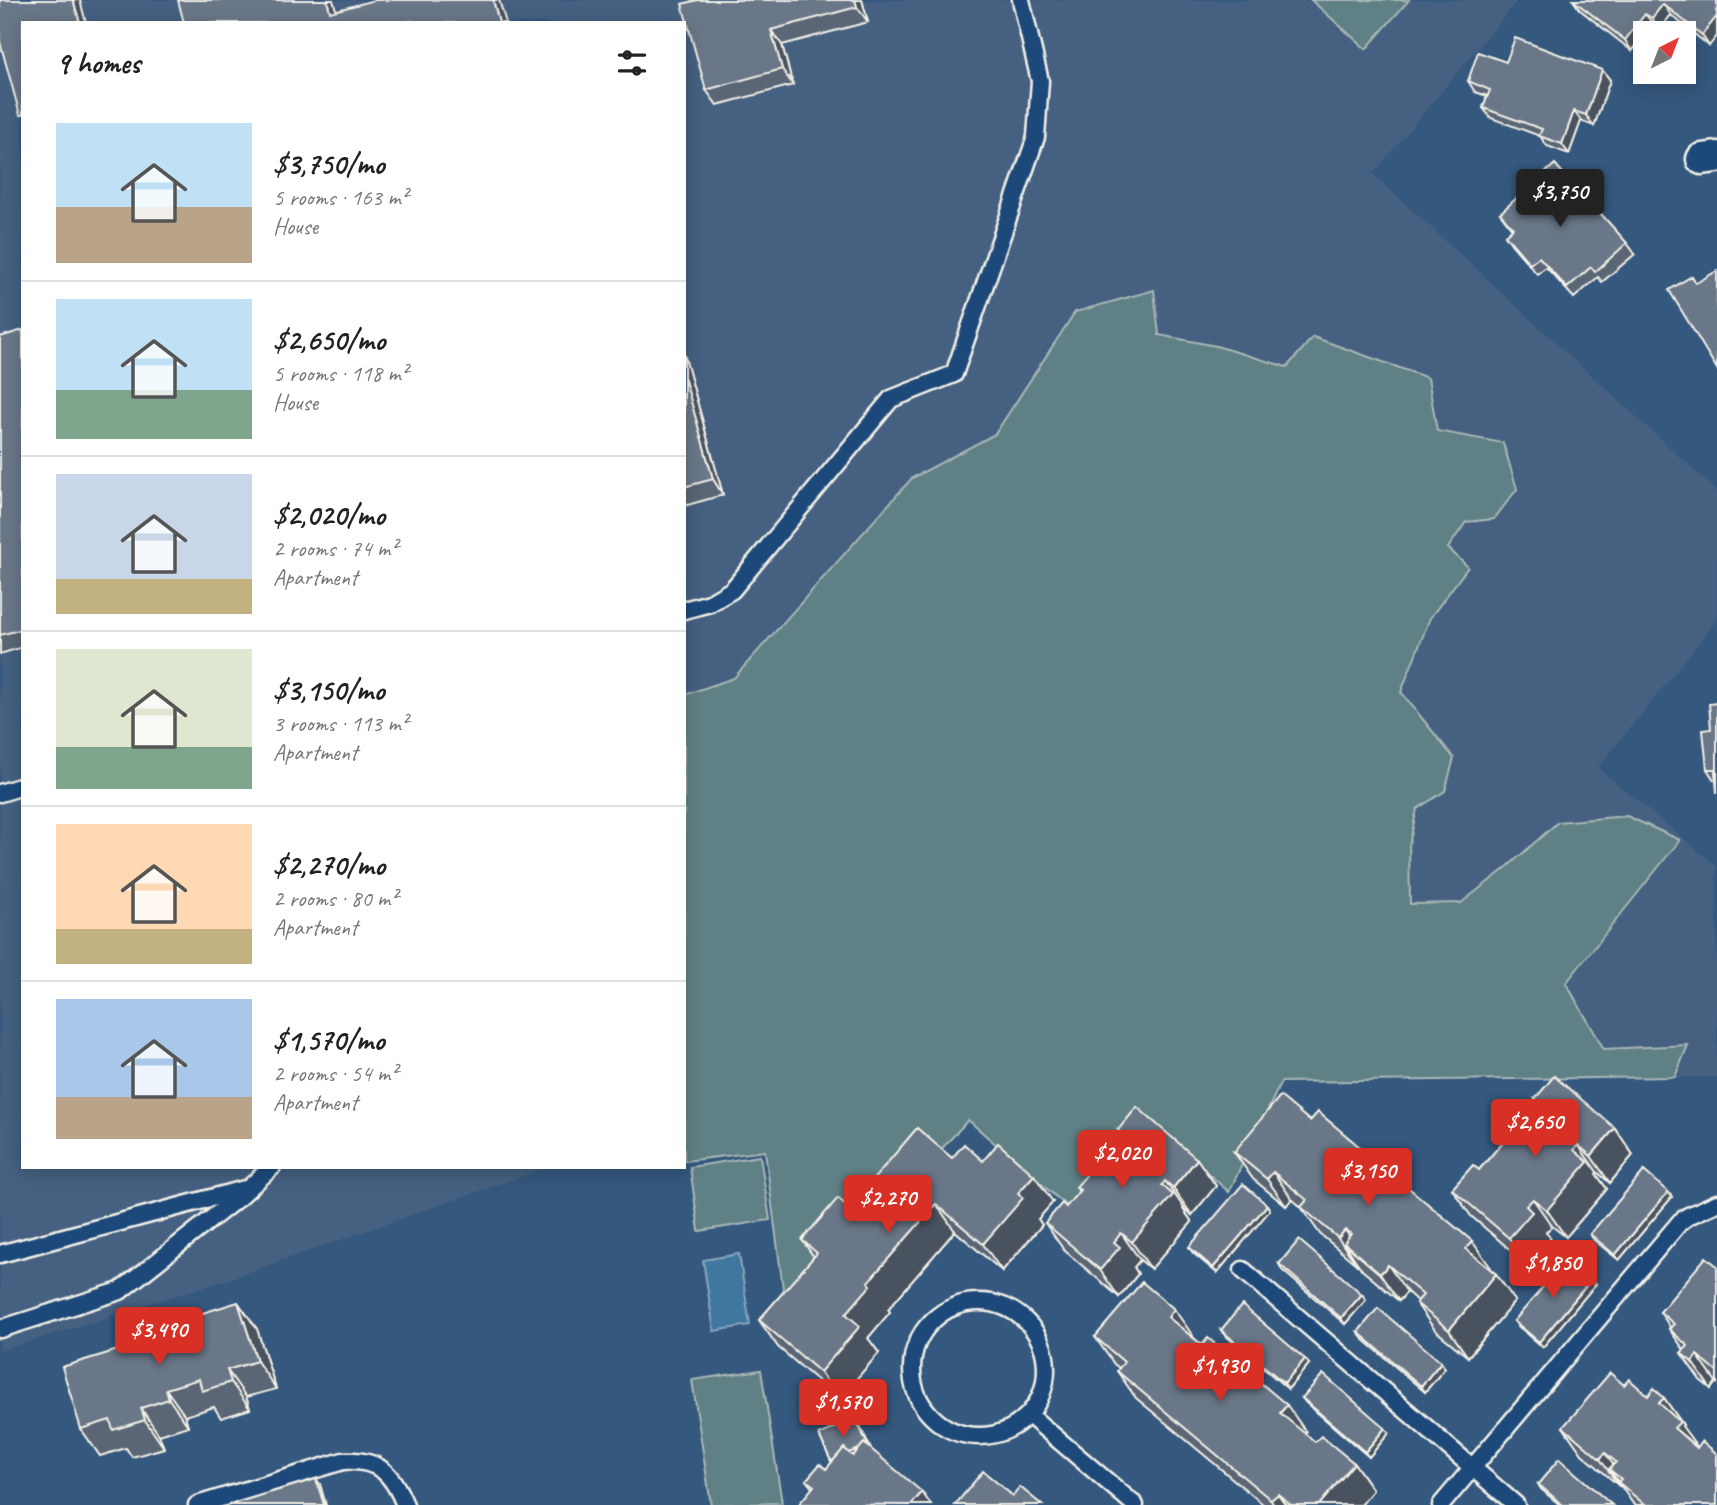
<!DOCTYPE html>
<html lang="en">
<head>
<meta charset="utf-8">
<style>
  body { margin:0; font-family:Caveat,sans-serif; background:#f2f2f2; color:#222; height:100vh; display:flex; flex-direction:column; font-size:26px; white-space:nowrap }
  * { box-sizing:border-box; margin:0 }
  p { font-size:23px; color:#767676 }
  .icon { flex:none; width:38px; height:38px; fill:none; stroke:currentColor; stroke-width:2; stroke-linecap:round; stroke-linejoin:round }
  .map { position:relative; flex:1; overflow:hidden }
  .side { position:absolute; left:21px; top:21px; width:665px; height:1148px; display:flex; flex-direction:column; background:#fff; border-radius:0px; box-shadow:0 4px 18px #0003 }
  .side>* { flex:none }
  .needle { width:46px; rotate:42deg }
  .controls { position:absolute; left:1633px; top:21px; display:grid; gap:14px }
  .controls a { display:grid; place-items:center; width:63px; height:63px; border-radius:0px; background:#fff; box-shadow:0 4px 18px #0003; font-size:35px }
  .price { position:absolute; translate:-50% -60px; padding:0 16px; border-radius:7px; background:#d93025; color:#fff; font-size:23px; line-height:46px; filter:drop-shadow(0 2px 4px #0008) }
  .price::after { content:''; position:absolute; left:50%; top:42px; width:21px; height:16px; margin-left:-10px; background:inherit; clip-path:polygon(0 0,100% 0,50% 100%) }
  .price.active { background:#222; color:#fff }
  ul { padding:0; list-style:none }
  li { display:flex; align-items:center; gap:21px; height:175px; padding:0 35px }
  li+li { border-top:2px solid #e0e0e0 }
  li span { display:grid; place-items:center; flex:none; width:196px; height:140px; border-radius:0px; color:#555 }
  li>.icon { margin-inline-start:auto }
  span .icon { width:84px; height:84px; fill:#fffc; stroke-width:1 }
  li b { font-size:30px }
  h2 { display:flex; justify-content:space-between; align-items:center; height:84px; padding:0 35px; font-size:30px }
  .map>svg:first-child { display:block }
  .built { fill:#456181 }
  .green { fill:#5f8085; stroke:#aab8b6; stroke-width:2 }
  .water { fill:#41779e; stroke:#89a8bc; stroke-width:2 }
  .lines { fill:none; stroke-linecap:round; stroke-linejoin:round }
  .service-casing { stroke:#f4f1e8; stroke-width:21 }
  .minor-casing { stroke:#f4f1e8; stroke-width:35 }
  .service { stroke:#1f4a7a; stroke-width:16 }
  .minor { stroke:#1f4a7a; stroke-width:30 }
  .wall { fill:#5a6675; stroke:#f4f1e8; stroke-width:2 }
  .shaded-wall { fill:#4a535f; stroke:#f4f1e8; stroke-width:2 }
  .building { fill:#697788; stroke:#f4f1e8; stroke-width:2 }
</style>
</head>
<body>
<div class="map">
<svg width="1717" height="1505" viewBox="0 0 1717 1505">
  <rect width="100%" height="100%" fill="#35587e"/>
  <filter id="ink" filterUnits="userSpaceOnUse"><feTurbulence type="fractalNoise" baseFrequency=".0143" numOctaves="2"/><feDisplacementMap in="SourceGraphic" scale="14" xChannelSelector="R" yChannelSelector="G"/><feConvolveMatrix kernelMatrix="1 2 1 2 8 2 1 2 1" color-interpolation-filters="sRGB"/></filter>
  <g filter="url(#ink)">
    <path class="built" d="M0,0h1518l-145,174 344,317v129l-119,148 119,98v211l-1033,11v-1065h-661v1144h525l-313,110 -235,74z"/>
    <path class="green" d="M1311,0h98l-43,49z
      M1154,290l5,45 57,11 71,21 26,-30 115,41 9,53 66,12 14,46 -23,30 -28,3 -18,26 20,19 -38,51 -29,74 53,66 -9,33 -28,18 -8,36 1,59 51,-1 45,-35 52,-46 69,-6 53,24 -114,143 38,66 84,-4 -13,32 -394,5 -52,110 -74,-65 -77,89 -110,-96 -32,35 -151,149 -20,-153 -81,10v-466l50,-17 178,-200 83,-44 80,-122z
      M760,1156l10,64 -71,11 -9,-64z
      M761,1370l21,133 -71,2 -19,-125z"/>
    <path class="water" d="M739,1254l11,71 -36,6 -11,-71z"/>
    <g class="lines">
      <defs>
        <path id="service" d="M684,610l26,-7 22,-13 159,-191 63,-25 82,-237 4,-56 -19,-81
          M0,793l23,-7
          M0,1254l245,-65
          M1243,1270l273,235
          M912 1369a67 67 0 1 1 134 0a67 67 0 1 1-134 0Z
          M0,1329l120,-38 119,-94 33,-30
          M1029,1415l106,90
          M197,1505l146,-44c36,-2 49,12 62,44
          M1441,1505l239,-283 8,-6 29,-13"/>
        <path id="minor" d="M1702,159l15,-2"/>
      </defs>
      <use href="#service" class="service-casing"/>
      <use href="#minor" class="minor-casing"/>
      <use href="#service" class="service"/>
      <use href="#minor" class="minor"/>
    </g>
    <path class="wall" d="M698,0h164l6,22 -86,23 11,40 -76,20 -11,-15z
      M1573,0h144l-8,46 -38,-31 -12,14 -6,-5 -21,27 -53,-42z
      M1506,62l96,8 8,10 -16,46 -13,-5 -12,33 -22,-8 -7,-10 -49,-18 -8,-10 4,-12 -12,-4 -7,-11z
      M1580,193l8,11 -4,4 3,3 40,32 8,11 -33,28 -4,-5 -24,21 -28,-31 -9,7 -25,-29 -7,-10 7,-6 -12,-16z
      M23,330v317l-23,7v-317z
      M684,354l39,141 -39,11z
      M1711,729l5,51h-2l-7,-11z
      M1535,1099l80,29 18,27 -23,28 -13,-11 -1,2 11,15 -41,48 -14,-11 -6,6 5,7 -23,26 -57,-49 -19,-27 27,-19 58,-68z
      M1118,1130l79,29 19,27 -24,29 -8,-7 -1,1 9,13 -41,47 -11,-9 -6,7 4,7 -19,23 -55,-47 -19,-27 21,-16 13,-15 -3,-5 48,-48z
      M1234,1152l257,116 -1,1 6,5 19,27 -47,56 -33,-27 -19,-27 1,-2 -10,-9 -8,9 -37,-31 -4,-6 -1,1 -37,-31 -19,-27 -9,-8 -6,7 -33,-27z
      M952,1158l101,44 -15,17 4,6 -40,46 -47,-40 -67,78 2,3 -22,26 11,15 -40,46 -61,-52 -19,-27 55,-63 -12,-17 47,-32z
      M1668,1192l4,5 -53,63 -25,-20 -4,-6z
      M1267,1205l3,5 -53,63 -24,-20 -4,-6z
      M1279,1264l87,36 -21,24 -63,-54z
      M1717,1266v117l-1,-1 -5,7 -11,-9 -19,-27 3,-3 -15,-21 1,-2 -10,-15z
      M1592,1279l4,5 -53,63 -25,-21 -4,-5z
      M257,1329l19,60 -30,8 4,12 -29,9 -7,-11 -29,9 3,10 -29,9 5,13 -32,9 -6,-9 -26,8 -19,-27z
      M1221,1330l88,34 -21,25 -63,-54z
      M1358,1332l87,36 -20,24 -63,-54z
      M1193,1336v1l9,8 47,31 57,56 -1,2 10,8 39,21 19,27 -12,15h-97l-128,-107 -19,-27 2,-3 -5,-4 -19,-27z
      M1624,1385l24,11 16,2 19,27 -1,1 35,79h-83l-14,-20 -1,1 -37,-32 -19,-27z
      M1302,1398l87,35 -20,24 -63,-54z
      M859,1424l12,25 -59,39 -6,-8 20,-11 6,-6 -13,-28z
      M1538,1484l74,21h-52l-19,-16z"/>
    <path class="shaded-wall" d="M73,0h7l6,23h-6z
      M327,0h6l7,23 -10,-11z
      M493,0h6l7,23h-7z
      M855,0h7l6,22 -11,-15z
      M1663,4l8,11 -12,14 -7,-11z
      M1645,14l8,10 -21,27 -7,-11z
      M1717,16v20l-8,10 -7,-11z
      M771,30l11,15 11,40 -11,-16z
      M1602,70l8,10 -16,46 -8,-11z
      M1574,111l7,10 -12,33 -7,-10z
      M684,354l39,141 -10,-16 -29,-102z
      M1615,1128l18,27 -23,28 -19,-27z
      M1578,1145l19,27 -1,2 11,15 -41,48 -19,-27 27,-60z
      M1197,1159l19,27 -24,29 -19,-27z
      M1273,1172l19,27 -6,7 -19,-27z
      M1034,1175l19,27 -15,17 4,6 -40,46 -19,-27 35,-51z
      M1165,1181l19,27 -1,1 9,13 -41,47 -19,-27 30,-57z
      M1668,1192l4,5 -53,63 -4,-5z
      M1533,1199l19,27 -6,6 5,7 -23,26 -19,-27 17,-32z
      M936,1204l19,27 -67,78 2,3 -22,26 11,15 -40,46 -19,-27 26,-58 22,-32z
      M1267,1205l3,5 -53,63 -4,-5z
      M1345,1230l19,27 -20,-14 14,21 -1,1 -19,-27z
      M1121,1233l19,27 -6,7 4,7 -19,23 -19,-27 14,-28z
      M1472,1241l19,27 -6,8 -19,-27z
      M1388,1265l19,27 -8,9 -19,-27z
      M1496,1274l19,27 -47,56 -19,-27z
      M1592,1279l4,5 -53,63 -4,-5z
      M1362,1294l4,6 -21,24 -4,-6z
      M238,1302l19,27 19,60 -19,-28z
      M1174,1309l19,27 -6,8 -19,-27z
      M1697,1355l19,27 -5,7 -19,-27z
      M1305,1359l4,5 -21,25 -4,-6z
      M1441,1362l4,6 -20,24 -4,-6z
      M1245,1369l19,27 -7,8 -19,-27z
      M227,1370l19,27 4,12 -19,-27z
      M166,1389l19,27 3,10 -19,-27z
      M1664,1398l19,27 -1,1 17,23 -25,-21 -15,-25z
      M1287,1405l19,27 -7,9 -19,-28z
      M141,1408l18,27 5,13 -19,-28z
      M855,1418l4,6 12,26 -3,-5z
      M1385,1428l4,5 -20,24 -4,-5z
      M1605,1453l19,27 -15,-11 10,14 -1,-1 2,3 -1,1 -19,-27z
      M1354,1463l19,27 -12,15h-42z
      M316,1479l4,5 6,21h-2z
      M922,1492l9,13h-20z
      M1278,1494l8,11h-11l-4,-5z"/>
    <path class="building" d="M0,0h73l7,23h-57v92h-3l-20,-73z
      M178,0h149l3,12 45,-12h118l6,23h-87l-1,-2 -8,2h-219z
      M698,0h157l2,7 -86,23 11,39 -76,21 -24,-86z
      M1573,0h144v9l-1,2 1,1v4l-15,19 -39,-31 -11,14 -7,-4 -20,26z
      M1515,38l87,32 -16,45 -12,-4 -12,33 -23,-8 3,-7 -59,-21 7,-18 -22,-9 10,-29 28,10z
      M1555,164l25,29 -5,5 12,13 6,-6 34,38 -32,29 -4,-5 -24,21 -28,-31 -9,7 -25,-29 8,-7 -13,-15z
      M1717,271v98l-48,-79 23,-14 4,7z
      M23,330v299l-23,6v-298z
      M684,377l29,102 -29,8z
      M1717,703v90l-2,-24h-8l-4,-39 8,-1 -2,-25z
      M1554,1076l61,52 -24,28 -13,-11 -4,5 14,12 -41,48 -14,-11 -7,7 6,6 -23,26 -57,-49 21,-24 6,5 59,-69 -3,-2z
      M1280,1096l30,25 8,-9 154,129 -6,8 30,25 -47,56 -33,-27 7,-8 -35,-30 -8,9 -36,-31 7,-9 -6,-4 -7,8 -37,-31 6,-7 -34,-28 -6,7 -33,-27z
      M1137,1107l60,52 -24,29 -8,-7 -3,4 11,10 -41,47 -11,-9 -7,9 6,5 -20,23 -55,-47 17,-20 4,4 14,-17 -4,-3 37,-43 4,3 8,-10 -7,-7z
      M917,1128l35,30 12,-14 19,17 15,-18 36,32 -16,18 5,5 -40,46 -47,-40 -68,78 3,3 -25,29 14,12 -40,46 -61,-52 58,-67 -15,-13 36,-42 11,10z
      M1644,1171l24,21 -53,63 -25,-21z
      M1243,1184l24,21 -54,63 -24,-21z
      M1299,1240l63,54 -21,24 -62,-54z
      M1706,1257l11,9v106l-20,-17 -5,7 -11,-9 7,-7 -19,-17 5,-5 -14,-12z
      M1568,1258l24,21 -53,63 -25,-21z
      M1142,1282l32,27 -6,8 34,28 6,-7 37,31 -7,8 6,5 6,-8 37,31 -7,8 35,29 6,-6 33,27 -35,42h-28l-13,-11 -7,6 -154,-129 7,-9 -29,-25z
      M238,1302l19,59 -30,9 4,12 -29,9 -3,-12 -33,10 3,10 -28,9 4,12 -32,10 -3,-10 -29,9 -19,-62 92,-28 -3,-10z
      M1242,1305l63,54 -21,24 -63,-53z
      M1378,1308l63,54 -20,24 -63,-54z
      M1610,1373l14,12 5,-6 19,17 6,-8 10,10 -5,5 21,19 -6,6 23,20 5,-7 15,13v51h-72l-27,-23 3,-3 -12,-10 7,-7 -11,-9 -5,6 -37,-32z
      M1323,1374l62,54 -20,24 -63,-54z
      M855,1418l13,27h-2l-2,-2 -5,6 -10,4 -5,-5 -10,12 -3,1 -12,-26z
      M864,1443l58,49 -11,13 -112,-1 15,-18 -8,-6 14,-16 6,5 18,-21 9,8z
      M1559,1459l53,46h-49l-25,-21z
      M983,1471l30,25 7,-9 22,18h-87z
      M316,1479l8,26h-96z"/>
  </g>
</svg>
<div class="controls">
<a><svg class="needle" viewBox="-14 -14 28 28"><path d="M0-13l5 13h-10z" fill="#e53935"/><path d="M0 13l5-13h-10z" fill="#767676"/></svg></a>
</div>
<b class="price active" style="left:1560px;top:229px">$3,750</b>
<b class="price" style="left:1535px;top:1159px">$2,650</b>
<b class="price" style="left:1122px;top:1190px">$2,020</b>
<b class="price" style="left:1368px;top:1208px">$3,150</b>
<b class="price" style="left:888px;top:1235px">$2,270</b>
<b class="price" style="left:1553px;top:1300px">$1,850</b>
<b class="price" style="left:159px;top:1367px">$3,490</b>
<b class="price" style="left:1220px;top:1403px">$1,930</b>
<b class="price" style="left:843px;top:1439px">$1,570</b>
<section class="side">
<h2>9 homes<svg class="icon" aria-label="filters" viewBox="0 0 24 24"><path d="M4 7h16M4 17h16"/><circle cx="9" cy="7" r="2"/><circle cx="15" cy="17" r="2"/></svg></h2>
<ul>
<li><span style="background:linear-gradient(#bfe0f5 60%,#b9a48a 0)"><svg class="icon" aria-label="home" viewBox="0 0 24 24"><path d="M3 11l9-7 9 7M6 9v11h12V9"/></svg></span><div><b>$3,750/mo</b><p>5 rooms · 163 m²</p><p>House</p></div></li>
<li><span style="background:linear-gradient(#bfe0f5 65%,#7fa58c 0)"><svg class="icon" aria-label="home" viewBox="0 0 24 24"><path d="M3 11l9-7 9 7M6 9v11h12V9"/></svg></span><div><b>$2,650/mo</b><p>5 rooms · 118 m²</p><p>House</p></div></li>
<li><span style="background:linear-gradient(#c9d6e8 75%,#c2b280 0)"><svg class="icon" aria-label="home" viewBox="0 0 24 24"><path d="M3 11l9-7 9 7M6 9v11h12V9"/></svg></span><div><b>$2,020/mo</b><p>2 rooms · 74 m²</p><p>Apartment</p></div></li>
<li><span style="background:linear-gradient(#dfe7d0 70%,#7fa58c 0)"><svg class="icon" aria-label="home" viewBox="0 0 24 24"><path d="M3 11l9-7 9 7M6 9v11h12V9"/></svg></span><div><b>$3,150/mo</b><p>3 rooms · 113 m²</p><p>Apartment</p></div></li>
<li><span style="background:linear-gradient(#ffd9b3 75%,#c2b280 0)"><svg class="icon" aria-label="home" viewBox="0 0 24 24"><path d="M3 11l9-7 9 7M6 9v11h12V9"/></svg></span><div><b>$2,270/mo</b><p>2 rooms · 80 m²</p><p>Apartment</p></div></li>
<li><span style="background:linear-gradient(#a9c7e8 70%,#b9a48a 0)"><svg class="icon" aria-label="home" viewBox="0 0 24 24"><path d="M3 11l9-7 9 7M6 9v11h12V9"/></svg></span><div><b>$1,570/mo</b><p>2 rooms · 54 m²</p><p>Apartment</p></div></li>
</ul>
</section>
</div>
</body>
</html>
